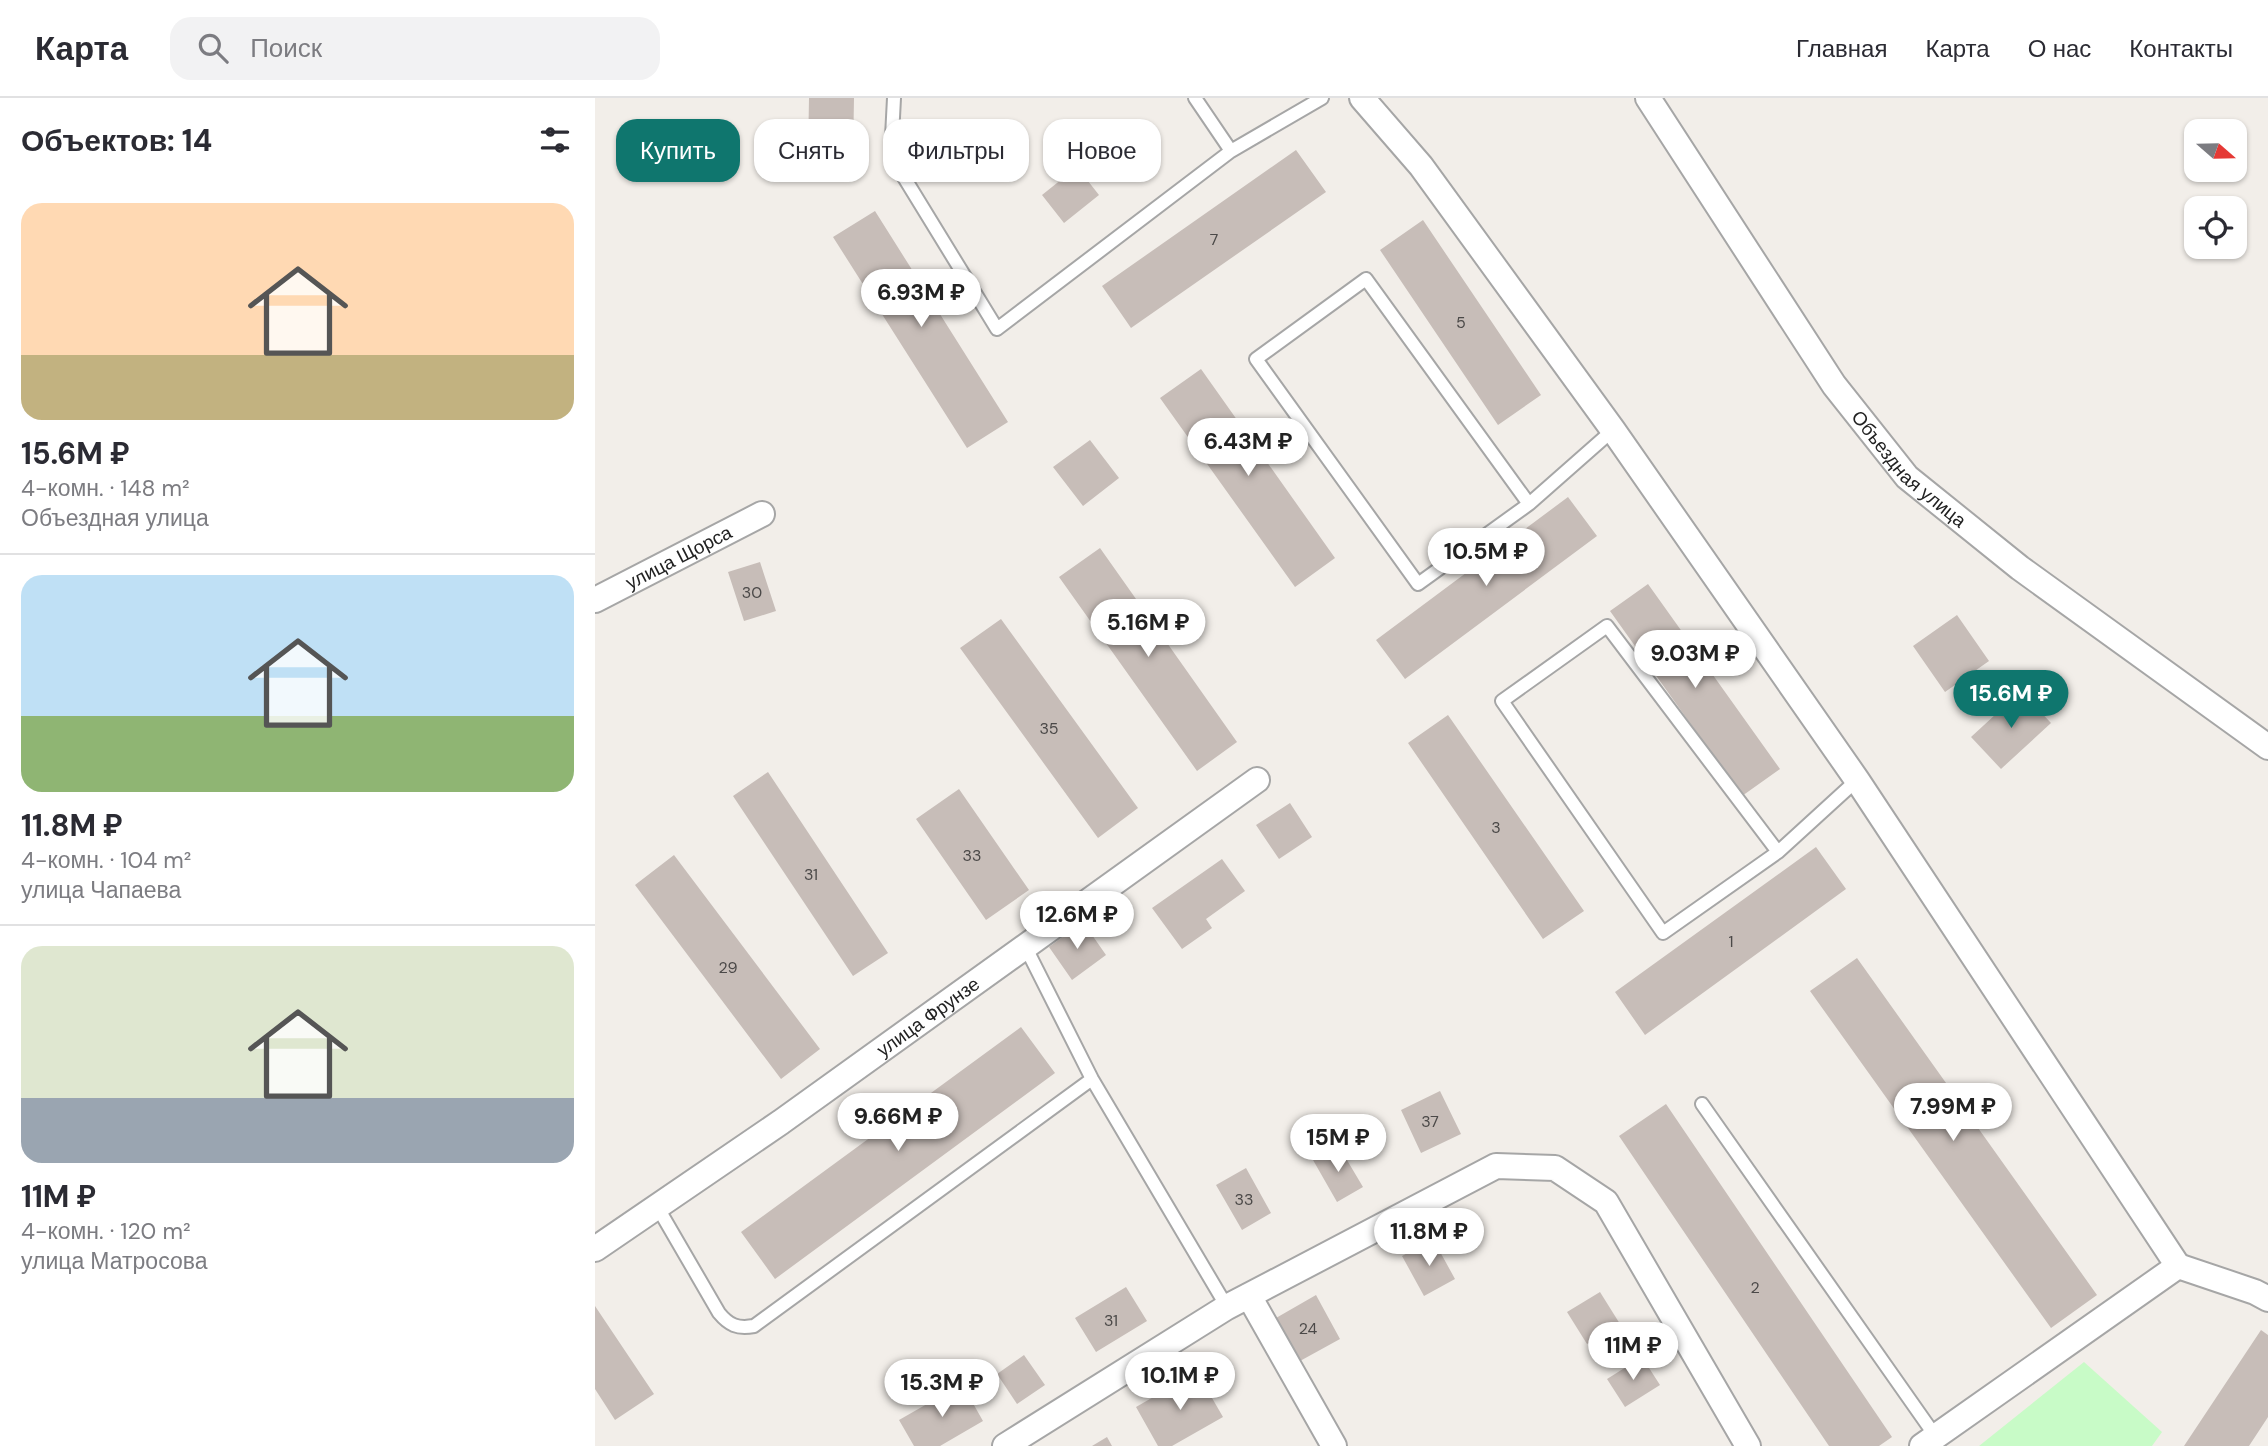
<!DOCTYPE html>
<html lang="ru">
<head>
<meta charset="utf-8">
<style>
  body { margin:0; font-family:"DM Sans",sans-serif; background:#f2f2f3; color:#2b2b33; height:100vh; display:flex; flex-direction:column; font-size:26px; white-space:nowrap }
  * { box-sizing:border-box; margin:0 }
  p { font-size:23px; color:#7c7c81 }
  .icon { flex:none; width:38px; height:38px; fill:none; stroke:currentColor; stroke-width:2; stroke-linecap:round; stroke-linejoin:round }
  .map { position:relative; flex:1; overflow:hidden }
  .sheet { display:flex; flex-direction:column; background:#fff; width:595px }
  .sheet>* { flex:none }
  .banner { position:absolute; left:21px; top:21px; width:665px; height:63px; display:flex; gap:14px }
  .needle { width:46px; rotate:110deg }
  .fabs { position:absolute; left:1589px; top:21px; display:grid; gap:14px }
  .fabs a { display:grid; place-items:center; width:63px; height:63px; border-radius:14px; background:#fff; box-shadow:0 2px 5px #0004; font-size:35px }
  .price { position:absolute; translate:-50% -60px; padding:0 16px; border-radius:24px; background:#fff; color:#222; font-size:23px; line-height:46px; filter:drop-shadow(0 2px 4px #0008) }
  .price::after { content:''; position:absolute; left:50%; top:42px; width:21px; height:16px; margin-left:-10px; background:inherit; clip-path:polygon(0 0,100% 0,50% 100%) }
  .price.on { background:#0f766e; color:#fff }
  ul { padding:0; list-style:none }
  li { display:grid; align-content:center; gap:14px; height:371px; padding:0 21px }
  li+li { border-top:2px solid #e1e1e2 }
  li span { display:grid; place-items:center; height:217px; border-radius:21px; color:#555 }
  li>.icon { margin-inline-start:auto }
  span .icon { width:126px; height:126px; fill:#fffc; stroke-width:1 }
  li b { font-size:30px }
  h2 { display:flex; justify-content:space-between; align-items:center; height:84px; padding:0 21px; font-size:30px }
  .pill { padding:0 24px; border-radius:21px; background:#fff; box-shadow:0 2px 5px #0004; font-size:24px; line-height:63px }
  .pill.on { background:#0f766e; color:#fff }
  header { display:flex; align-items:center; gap:42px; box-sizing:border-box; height:98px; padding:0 35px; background:#fff; border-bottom:2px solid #e1e1e2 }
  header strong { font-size:33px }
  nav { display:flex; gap:38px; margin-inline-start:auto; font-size:24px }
  .search { width:490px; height:63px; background:#f2f2f3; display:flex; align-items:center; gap:18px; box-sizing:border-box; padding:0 24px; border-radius:21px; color:#7c7c81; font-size:26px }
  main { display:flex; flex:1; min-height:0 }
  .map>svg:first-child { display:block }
  .park { fill:#c8fbc7 }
  .building { fill:#c7bdb8 }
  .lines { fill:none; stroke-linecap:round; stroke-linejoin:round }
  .lane-casing { stroke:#a6a6a6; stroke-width:16 }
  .street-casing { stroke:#a6a6a6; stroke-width:28 }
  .lane { stroke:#fff; stroke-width:12 }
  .street { stroke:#fff; stroke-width:24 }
  .labels { text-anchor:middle; stroke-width:6; stroke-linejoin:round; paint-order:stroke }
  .number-label { font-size:16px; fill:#4b4948 }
  .street-label { font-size:19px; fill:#222; stroke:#fff }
</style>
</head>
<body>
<header>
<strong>Карта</strong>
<div class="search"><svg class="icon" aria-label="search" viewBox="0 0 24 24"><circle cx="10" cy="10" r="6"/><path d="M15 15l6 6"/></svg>Поиск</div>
<nav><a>Главная</a><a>Карта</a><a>О нас</a><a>Контакты</a></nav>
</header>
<main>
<section class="sheet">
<h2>Объектов: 14<svg class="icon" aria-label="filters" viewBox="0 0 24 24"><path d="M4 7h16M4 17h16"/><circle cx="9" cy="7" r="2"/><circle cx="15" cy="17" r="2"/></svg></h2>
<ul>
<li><span style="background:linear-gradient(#ffd9b3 70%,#c2b280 0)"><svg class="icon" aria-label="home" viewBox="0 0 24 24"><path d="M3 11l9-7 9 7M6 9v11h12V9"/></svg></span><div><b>15.6M ₽</b><p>4-комн. · 148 m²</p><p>Объездная улица</p></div></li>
<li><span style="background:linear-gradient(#bfe0f5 65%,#8fb573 0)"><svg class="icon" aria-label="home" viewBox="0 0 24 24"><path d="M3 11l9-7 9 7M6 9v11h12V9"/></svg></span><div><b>11.8M ₽</b><p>4-комн. · 104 m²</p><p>улица Чапаева</p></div></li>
<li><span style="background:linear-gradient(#dfe7d0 70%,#9aa5b1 0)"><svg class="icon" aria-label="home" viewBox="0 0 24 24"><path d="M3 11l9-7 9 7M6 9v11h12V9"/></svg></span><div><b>11M ₽</b><p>4-комн. · 120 m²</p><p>улица Матросова</p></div></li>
</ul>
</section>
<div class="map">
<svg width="1673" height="1348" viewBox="0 0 1673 1348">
  <rect width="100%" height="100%" fill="#f2eee9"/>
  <path class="park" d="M1489,1264l78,70 -10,14h-173z"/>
  <path class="building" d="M214,0h45l-1,57 -45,-1z
    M701,52l30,42 -195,136 -29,-42z
    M482,69l22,28 -35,28 -22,-28z
    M280,113l133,211 -41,26 -134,-211z
    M828,122l118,175 -43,30 -118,-175z
    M606,271l134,189 -40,29 -135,-189z
    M495,342l29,38 -36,28 -30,-39z
    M973,399l29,39 -192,143 -29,-39z
    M505,450l137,194 -40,29 -138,-194z
    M165,464l16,49 -32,10 -16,-49z
    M1053,486l132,185 -38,27 -132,-185z
    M1362,517l32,46 -44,31 -32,-46z
    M406,521l137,189 -40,30 -138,-190z
    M1426,593l30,32 -50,46 -30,-32z
    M853,617l136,196 -41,28 -135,-196z
    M173,674l120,181 -35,23 -120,-180z
    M364,691l70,101 -43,30 -70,-101z
    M695,705l22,34 -33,22 -23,-34z
    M1221,749l30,42 -201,146 -30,-43z
    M79,757l146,194 -39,30 -146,-194z
    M627,761l23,32 -39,28 6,9 -30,21 -30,-41z
    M488,824l23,33 -34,25 -23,-33z
    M1262,860l240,337 -46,33 -241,-337z
    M426,929l34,46 -280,206 -34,-47z
    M845,993l21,43 -40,19 -20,-43z
    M1071,1006l226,333 -13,9h-50l-210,-310z
    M743,1047l25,42 -26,15 -24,-42z
    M651,1070l25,45 -29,17 -26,-45z
    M838,1141l22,40 -31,17 -22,-40z
    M531,1189l21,34 -51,31 -21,-34z
    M1005,1194l20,32 -33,20 -20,-32z
    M721,1197l24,44 -40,22 -24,-43z
    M0,1208l59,88 -39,26 -20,-31z
    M1666,1232l7,5v82l-19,29h-65z
    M429,1257l21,30 -28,19 -20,-30z
    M1047,1259l18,28 -35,22 -18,-28z
    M602,1274l26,45 -51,29h-14l-22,-39z
    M367,1286l21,37 -43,25h-26l-15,-26z
    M512,1339l5,9h-20z"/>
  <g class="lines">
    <defs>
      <path id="lane" d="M299,0l-3,58 106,173 234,-178 -36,-53
        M636,53l91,-53
        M934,406l-163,-225 -110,80 162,225 111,-80 84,-74
        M1183,754l-171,-226 -105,75 161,232 115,-81 79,-72
        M430,848l67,133 135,228
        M1107,1006l234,333
        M63,1110l61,105c10,12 18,16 35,13l338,-247"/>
      <g id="street">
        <path d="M767,0l59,68 192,264 244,350 321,486 -256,180"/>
        <path id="s1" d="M1053,0l186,287 73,92 113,91 248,179"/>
        <path id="s2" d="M0,502l167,-86"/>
        <path id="s3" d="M0,1151l186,-127 476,-342"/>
        <path d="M1583,1168l77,26 13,7"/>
        <path d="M654,1198l85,150"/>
        <path d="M410,1348l222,-139 269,-141 59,2 51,34 142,244"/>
      </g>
    </defs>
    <use href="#lane" class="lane-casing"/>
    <use href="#street" class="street-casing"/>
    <use href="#lane" class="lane"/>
    <use href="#street" class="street"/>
  </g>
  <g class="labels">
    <g class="number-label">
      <text x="619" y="147">7</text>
      <text x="866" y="230">5</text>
      <text x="157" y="500">30</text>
      <text x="454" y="636">35</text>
      <text x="901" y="735">3</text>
      <text x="377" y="763">33</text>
      <text x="216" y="782">31</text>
      <text x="1136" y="849">1</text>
      <text x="133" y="875">29</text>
      <text x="835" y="1029">37</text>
      <text x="649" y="1107">33</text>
      <text x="1160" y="1195">2</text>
      <text x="516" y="1228">31</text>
      <text x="713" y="1236">24</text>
    </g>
    <g class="street-label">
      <text dy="7" stroke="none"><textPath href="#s1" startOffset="455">Объездная улица</textPath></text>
      <text dy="7" stroke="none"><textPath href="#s2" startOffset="94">улица Щорса</textPath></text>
      <text dy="7" stroke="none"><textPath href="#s3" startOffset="406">улица Фрунзе</textPath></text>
    </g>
  </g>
</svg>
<div class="fabs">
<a><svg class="needle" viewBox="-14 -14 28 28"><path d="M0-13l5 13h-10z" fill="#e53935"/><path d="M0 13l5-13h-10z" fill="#7c7c81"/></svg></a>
<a><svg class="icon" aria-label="locate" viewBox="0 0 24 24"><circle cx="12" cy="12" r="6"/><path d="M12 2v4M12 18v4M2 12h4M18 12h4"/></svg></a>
</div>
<b class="price" style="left:326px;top:231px">6.93M ₽</b>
<b class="price" style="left:653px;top:380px">6.43M ₽</b>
<b class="price" style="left:891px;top:490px">10.5M ₽</b>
<b class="price" style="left:553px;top:561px">5.16M ₽</b>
<b class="price" style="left:1100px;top:592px">9.03M ₽</b>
<b class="price on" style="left:1416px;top:632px">15.6M ₽</b>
<b class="price" style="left:482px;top:853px">12.6M ₽</b>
<b class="price" style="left:1358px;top:1045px">7.99M ₽</b>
<b class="price" style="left:303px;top:1055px">9.66M ₽</b>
<b class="price" style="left:743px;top:1076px">15M ₽</b>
<b class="price" style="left:834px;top:1170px">11.8M ₽</b>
<b class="price" style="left:1038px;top:1284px">11M ₽</b>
<b class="price" style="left:585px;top:1314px">10.1M ₽</b>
<b class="price" style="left:347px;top:1321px">15.3M ₽</b>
<div class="banner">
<a class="pill on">Купить</a>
<a class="pill">Снять</a>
<a class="pill">Фильтры</a>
<a class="pill">Новое</a>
</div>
</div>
</main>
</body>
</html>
